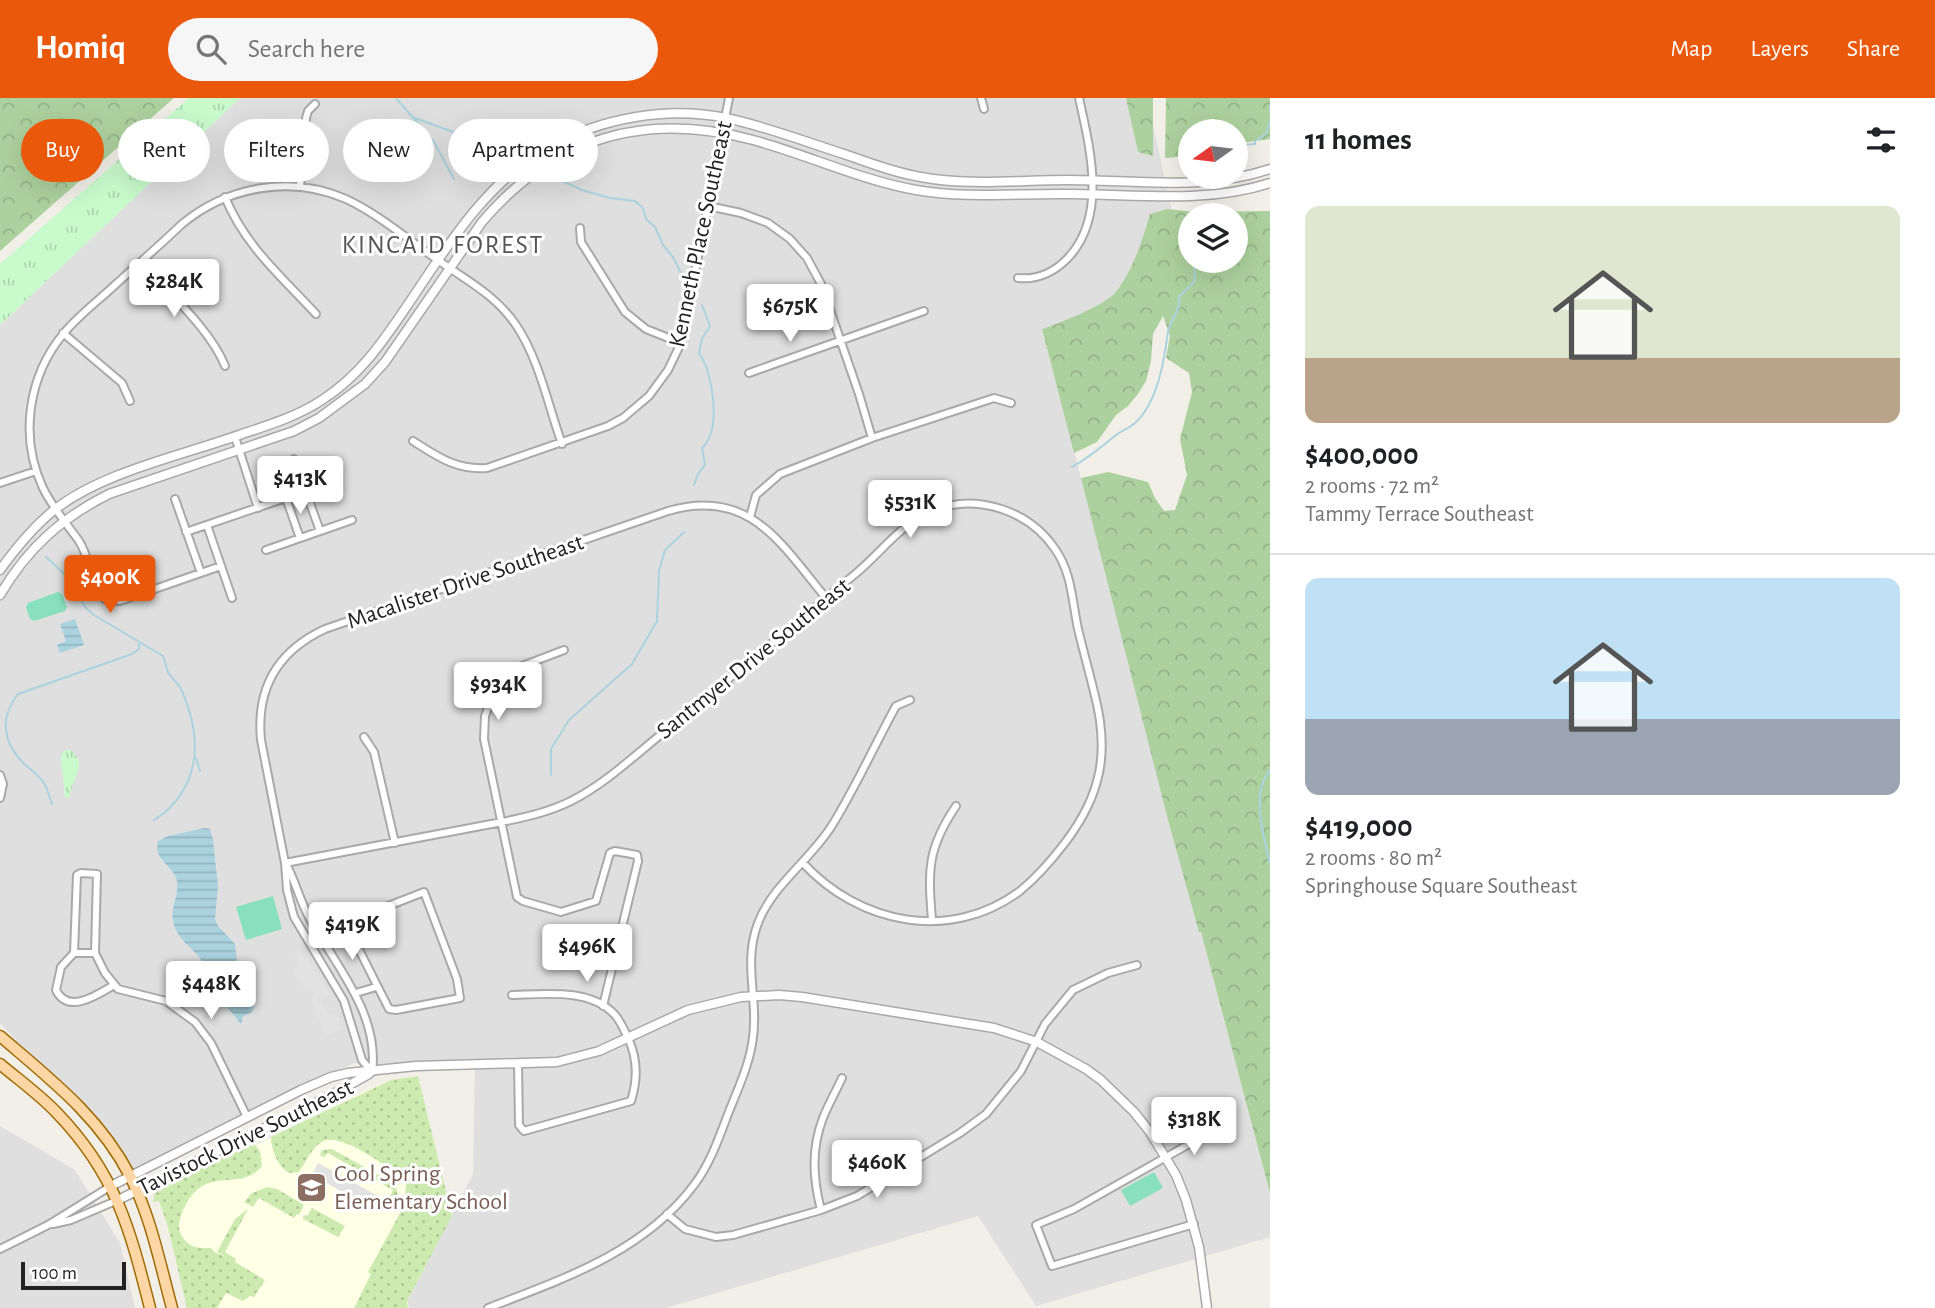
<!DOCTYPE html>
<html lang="en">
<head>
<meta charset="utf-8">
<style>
  body { margin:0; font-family:"Alegreya Sans",sans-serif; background:#f6f6f6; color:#202124; height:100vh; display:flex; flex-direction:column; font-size:26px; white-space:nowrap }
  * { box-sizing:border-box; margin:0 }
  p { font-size:23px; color:#757577 }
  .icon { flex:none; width:38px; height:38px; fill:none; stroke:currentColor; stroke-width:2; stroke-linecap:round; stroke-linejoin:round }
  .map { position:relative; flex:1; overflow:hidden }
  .panel { display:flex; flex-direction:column; background:#fff; width:665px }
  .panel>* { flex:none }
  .guide { position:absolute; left:21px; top:21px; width:665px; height:63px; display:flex; gap:14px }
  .needle { width:46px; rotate:256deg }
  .fabs { position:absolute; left:1178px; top:21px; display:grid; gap:14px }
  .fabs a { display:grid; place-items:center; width:70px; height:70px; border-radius:50%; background:#fff; box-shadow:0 7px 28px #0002; font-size:35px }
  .scale { position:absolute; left:21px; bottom:18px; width:105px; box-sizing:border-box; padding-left:7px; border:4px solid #222; border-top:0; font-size:19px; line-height:24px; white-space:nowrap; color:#222; -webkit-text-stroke:5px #fff; paint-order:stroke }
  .price { position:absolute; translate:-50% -60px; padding:0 16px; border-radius:7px; background:#fff; color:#222; font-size:23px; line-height:46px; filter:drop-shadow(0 2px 4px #0008) }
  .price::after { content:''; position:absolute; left:50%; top:42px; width:21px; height:16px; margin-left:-10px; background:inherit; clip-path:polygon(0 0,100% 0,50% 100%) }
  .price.active { background:#ea580c; color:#fff }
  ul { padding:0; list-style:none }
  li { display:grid; align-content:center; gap:14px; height:371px; padding:0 35px }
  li+li { border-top:2px solid #e0e0e0 }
  li span { display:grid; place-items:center; height:217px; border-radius:14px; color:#555 }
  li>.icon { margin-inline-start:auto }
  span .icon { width:126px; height:126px; fill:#fffc; stroke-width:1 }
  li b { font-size:30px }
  h2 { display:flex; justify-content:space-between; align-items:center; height:84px; padding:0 35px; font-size:30px }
  .tag { padding:0 24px; border-radius:32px; background:#fff; box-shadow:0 7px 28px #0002; font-size:24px; line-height:63px }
  .tag.active { background:#ea580c; color:#fff }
  header { display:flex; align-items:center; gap:42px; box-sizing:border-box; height:98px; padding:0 35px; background:#ea580c; color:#fff }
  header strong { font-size:33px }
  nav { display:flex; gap:38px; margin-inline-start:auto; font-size:24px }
  .search { width:490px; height:63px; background:#f6f6f6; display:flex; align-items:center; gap:18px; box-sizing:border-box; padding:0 24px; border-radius:38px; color:#757577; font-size:26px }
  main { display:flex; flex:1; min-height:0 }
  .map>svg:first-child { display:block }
  .residential { fill:#e0dfdf }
  .education { fill:#ffffe5 }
  .grass { fill:url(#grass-dots) }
  .forest { fill:url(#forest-crowns); fill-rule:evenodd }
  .park { fill:url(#park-tufts) }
  .pitch { fill:#88e0be }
  .parking { fill:#e2e2e2 }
  .water { fill:url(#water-rules) }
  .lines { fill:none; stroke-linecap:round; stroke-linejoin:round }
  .stream { stroke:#aad3df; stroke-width:2 }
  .minor-casing { stroke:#a9a9a9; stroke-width:10 }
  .tertiary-casing { stroke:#a9a9a9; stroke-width:11 }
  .primary-casing { stroke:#a06b00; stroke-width:13 }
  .minor { stroke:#fff; stroke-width:6 }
  .tertiary { stroke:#fff; stroke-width:8 }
  .primary { stroke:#fcd6a4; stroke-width:10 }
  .labels { text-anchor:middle; stroke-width:6; stroke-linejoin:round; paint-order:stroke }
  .street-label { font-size:24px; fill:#222; stroke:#fff }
  .education-label { font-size:24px; fill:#785e54; stroke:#fff; text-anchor:start }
  .neighbourhood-label { font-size:26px; letter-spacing:2px; fill:#555; stroke:#fff }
</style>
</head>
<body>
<header>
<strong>Homiq</strong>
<div class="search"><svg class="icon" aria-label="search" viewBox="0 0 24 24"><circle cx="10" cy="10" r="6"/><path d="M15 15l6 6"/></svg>Search here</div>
<nav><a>Map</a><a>Layers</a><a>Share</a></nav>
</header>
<main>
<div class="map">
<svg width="1270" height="1210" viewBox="0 0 1270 1210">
  <defs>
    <pattern id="grass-dots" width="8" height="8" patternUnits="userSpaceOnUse" patternTransform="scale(1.75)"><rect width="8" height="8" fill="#cdebb0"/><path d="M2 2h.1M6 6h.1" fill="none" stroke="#b0c997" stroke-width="1.8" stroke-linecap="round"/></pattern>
    <pattern id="forest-crowns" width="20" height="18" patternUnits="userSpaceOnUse" patternTransform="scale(1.75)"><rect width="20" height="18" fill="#add19e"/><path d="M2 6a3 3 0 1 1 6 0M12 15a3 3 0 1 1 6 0" fill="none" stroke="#95b388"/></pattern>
    <pattern id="park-tufts" width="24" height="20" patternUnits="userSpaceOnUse" patternTransform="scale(1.75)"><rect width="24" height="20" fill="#c8facc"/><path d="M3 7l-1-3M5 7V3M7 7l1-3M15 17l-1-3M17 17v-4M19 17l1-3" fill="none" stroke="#acd6af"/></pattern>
    <pattern id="water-rules" width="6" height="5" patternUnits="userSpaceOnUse" patternTransform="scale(1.75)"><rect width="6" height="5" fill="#aad3df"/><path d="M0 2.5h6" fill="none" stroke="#92b5bf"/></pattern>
  </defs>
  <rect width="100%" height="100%" fill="#f2efe9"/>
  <path class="residential" d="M240,0h907l40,181 -145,51 228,863v44l-234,69 -58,-90 -312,92h-257l-2,-6 66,-128 2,-109 -59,1 -62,-3 -224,113 -13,-23 -60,-69 -57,-61v-698z
    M0,1028l75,44 45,73 15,65h-135z"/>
  <path class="education" d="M418,978l-11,225 2,7h-220l-29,-111 32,-19 169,-85 30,-13z"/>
  <path class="grass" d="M418,978l34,140 -45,85 1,7h-54l17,-34 -3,-2 36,-66 2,-22c-12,-14 -64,-52 -83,-43 -11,6 -17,21 -24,31l-10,1c-11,-6 -18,-24 -18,-36l120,-57z
    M245,1046h9l6,7 2,15c-23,29 -60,-7 -81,50 -3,9 -3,18 5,25 7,8 15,7 25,7l3,4 12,5 -9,-5 18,-33 13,-10 -23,43 11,7 -1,3 30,18 -11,17 -4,-1 -7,5 -17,-8 -9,15h-30l-19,-81 -9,-26 -6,1 2,-11 7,-6z
    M332,1051l63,35 3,11 -4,9 -5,2 -2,-3 6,-13 -65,-37 -4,4 -4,-2 2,-5z
    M267,1089l10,2 27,16 -5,10 -2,-1 -3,4 -35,-20 -6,9 -9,-5 8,-9z
    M312,1110l33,18 -7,11 -35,-18v-3l5,-1z"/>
  <path class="forest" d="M0,0h174l-174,153z
    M1126,0h27v58l-15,-4z
    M1166,0h104v41l-23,3 -11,5v-16h-46v25l-25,2z
    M1167,111l28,3 75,-1v982l-69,-261h-2l-31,-112 -87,-342 27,-6 40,10 7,16 9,13 11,-1 12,-35 -7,-36 12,-47 -3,-19 -23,-15 4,-22 -7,-20 -10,18 -2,27 -5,20 -8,13 -10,12 -12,9 -19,27 -23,11 -32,-124c16,-5 63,-24 73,-36 18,-22 27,-52 35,-79zM1236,117v46h-46v-46z"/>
  <path class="park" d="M189,0h51l-240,227v-61z
    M70,652c20,14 1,30 -1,48l-4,-1 -4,-39 2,-7z"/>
  <path class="pitch" d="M58,494l4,2 5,13 -2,4 -31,10 -4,-2 -4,-12 2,-4z
    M273,798l9,33 -36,11 -10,-33z
    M1154,1074l9,16 -33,18 -9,-16z"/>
  <path class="parking" d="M301,852l30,45 -9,6 6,14 8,-2 6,16 -16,8 -16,-39 5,-2 -6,-9 -4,2 -13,-18 8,-6 -7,-10z
    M318,1065l58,32 -7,12 -57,-32z"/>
  <path class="water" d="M75,521l9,26 -24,8 -3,-8 9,-4 -6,-17z
    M205,730l5,1 3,11 5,46 -3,33 3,7 17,18 3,27 5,20 11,15 -2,6 -9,4 -2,8 -22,-27 -4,-1c-6,-10 -6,-21 -11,-31 -8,-17 -27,-23 -31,-44 -3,-14 8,-29 3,-43 -5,-14 -23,-19 -18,-37l10,-5z"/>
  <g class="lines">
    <path class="stream" d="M396,0l38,44 20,37
      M1270,8v6
      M412,19l88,32
      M1236,54l6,-7 13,-1v-3l11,-7 4,-12
      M558,81l24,11 28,8 25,3 8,7 3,11 9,8 8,18 10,12 8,16
      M1200,117l1,-9
      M1072,369c17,-9 29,-20 44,-32 6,-4 13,-7 19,-12 23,-21 29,-62 33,-91 2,-13 13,-21 11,-35l16,-16 -1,-20
      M694,387l4,-11 7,-9 -3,-17c20,-18 11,-76 -3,-95l3,-14 8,-13 -8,-21
      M46,459l24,22 15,28 9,8 69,41c2,5 3,11 5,16 3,6 10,11 13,17 13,29 19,61 8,90 -8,18 -18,31 -35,41
      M196,660l4,13
      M1270,672c-20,24 -6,66 0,94
      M551,677v-26l18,-29 63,-56 25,-43 2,-50 6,-21 19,-18
      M52,706c-3,-7 -4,-15 -8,-21 -5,-8 -14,-14 -21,-20 -21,-22 -23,-46 -5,-69l114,-40 7,-5v-5"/>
    <defs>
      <path id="minor" d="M981,0l3,11
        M300,89l6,-69 2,-7 7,-7
        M225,99c20,49 56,79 91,117
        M708,108l33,7 27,10 22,16 17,19 14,26 38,110 13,44
        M580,130l1,14 44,70 21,17 35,14
        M141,164c26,29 70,68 84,104
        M1018,180c19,2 35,-5 49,-19 41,-42 23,-111 12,-161
        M63,235l59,50 8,18
        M749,275l175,-62
        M235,339l23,71
        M413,343c25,16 43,29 74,27l121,-42 15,-8 26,-22 19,-26 13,-27 48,-245
        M294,361l26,72
        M0,385l36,-12
        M286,400l14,40
        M175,401l26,74
        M750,419l6,-22 24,-21 92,-36 122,-40 17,5
        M207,427l25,73
        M186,434l120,-41
        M266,452l86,-30
        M221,468l-101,35 -15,-2c-14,-15 -15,-41 -26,-58 -12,-17 -27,-34 -36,-53 -24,-51 -15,-112 21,-155 15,-18 34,-32 51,-48 22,-20 45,-40 67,-61 46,-38 109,-49 164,-25 32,15 60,39 89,59 29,21 60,36 81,67 23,34 32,80 46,119
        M564,552l-42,16 -16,11 -13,18 -8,21 -1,23 33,158 6,4 38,11 35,-11 14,-48 5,-2 22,4 1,6 -35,145
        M364,639l10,15 21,91
        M0,677l3,9 -3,14
        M285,765l217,-41c24,-5 47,-10 69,-21 34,-17 63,-45 93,-69 64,-52 127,-105 190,-157 27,-22 47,-52 80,-65 44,-17 95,1 121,39 17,24 17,52 23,80 5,21 11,42 16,63 16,59 8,103 -30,152 -13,17 -27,33 -44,47 -70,52 -161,33 -217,-28
        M286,766c10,18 14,38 24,55 26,47 70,96 62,153
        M932,822c-4,-50 -5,-71 24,-114
        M316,832l26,-14 41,-8 41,-16 33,87 3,19 -64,12 -7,-1 -47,-93
        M74,855h21l10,20 13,16 48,12 29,21 16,21 36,74
        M95,855l2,-79 -16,-1 -4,2 -3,78 -13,14 -5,23c12,25 41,5 58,-5
        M356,895l20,-6
        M512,897c32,-1 79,-7 103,20 6,7 9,15 13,23 10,21 10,41 3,63l-107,30 -5,-6 -1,-61
        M372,974l-10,-12 -18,-59 -50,-84 -7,-27 -2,-27 -24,-123c-5,-52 17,-89 64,-111l343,-118c82,-24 113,33 158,87
        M821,1112c-8,-31 -10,-61 2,-92 5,-13 13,-27 19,-40
        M667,1116l18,15 31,8 17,-2 88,-25 36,-14 103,-63 26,-19 35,-43 24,-47 28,-34 35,-17 29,-8
        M53,1126l18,-4 47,-20
        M1194,1126l-142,42 -16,-41 38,-16 133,-75
        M0,1151l48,-24 63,-39
        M488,1210c75,-29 156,-56 206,-123 16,-21 25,-47 34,-71 9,-23 20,-46 24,-70 8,-42 -10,-79 6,-121 14,-37 51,-62 73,-96 24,-38 43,-81 65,-121l14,-6"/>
      <path id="tertiary" d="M0,472c16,-22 32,-42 53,-59 48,-39 131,-56 189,-77 27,-9 56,-18 80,-34 39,-25 62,-60 87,-97 39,-58 77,-121 140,-156 52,-29 118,-41 177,-29 39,8 80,24 118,36 26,9 51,19 77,23 48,9 98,3 146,3 67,0 139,11 203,-11
        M0,497c27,-46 61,-77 109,-101l185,-63 25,-13 46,-34 20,-22 97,-140c72,-85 164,-111 271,-82 55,15 107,40 163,50 50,9 103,3 154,4 65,0 136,10 200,-11
        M111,1088l190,-96 30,-13 17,-4 68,-7 141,-4 42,-11 89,-41 53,-13 38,-2 23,2 192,31 43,14 49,27 15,11 33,32 16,20 26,43 10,25 13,47 8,61
        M118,1102l210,-103 41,-23"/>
      <path id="primary" d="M0,938c49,42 100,81 130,140 21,41 30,88 42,132
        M0,966c19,16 40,31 57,49 59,61 73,116 93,195"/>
    </defs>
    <use href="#minor" class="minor-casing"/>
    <use href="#tertiary" class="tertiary-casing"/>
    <use href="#primary" class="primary-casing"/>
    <use href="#minor" class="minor"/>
    <use href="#tertiary" class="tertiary"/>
    <use href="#primary" class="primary"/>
  </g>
  <defs>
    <symbol id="school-square" viewBox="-11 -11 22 22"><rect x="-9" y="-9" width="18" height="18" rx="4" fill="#8d6e63" stroke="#fff"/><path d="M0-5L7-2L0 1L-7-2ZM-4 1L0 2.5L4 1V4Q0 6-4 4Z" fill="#fff"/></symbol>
  </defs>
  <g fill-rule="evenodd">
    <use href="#school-square" x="294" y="1072" width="35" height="35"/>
  </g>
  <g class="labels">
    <g class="street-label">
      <text transform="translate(700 136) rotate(-78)" y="8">Kenneth Place Southeast</text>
      <text transform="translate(465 483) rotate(-19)" y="8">Macalister Drive Southeast</text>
      <text transform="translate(753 560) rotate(-39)" y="8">Santmyer Drive Southeast</text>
      <text transform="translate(245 1039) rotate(-26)" y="8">Tavistock Drive Southeast</text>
    </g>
    <g class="education-label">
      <text x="334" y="1083">Cool Spring<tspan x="334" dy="28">Elementary School</tspan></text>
    </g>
    <g class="neighbourhood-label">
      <text x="443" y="155">KINCAID FOREST</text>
    </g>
  </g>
</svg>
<div class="fabs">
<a><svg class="needle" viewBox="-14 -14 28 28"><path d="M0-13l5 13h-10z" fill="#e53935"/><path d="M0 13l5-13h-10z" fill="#757577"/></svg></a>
<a><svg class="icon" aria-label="layers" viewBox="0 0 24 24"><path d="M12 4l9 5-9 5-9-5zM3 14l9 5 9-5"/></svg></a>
</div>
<div class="scale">100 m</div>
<b class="price" style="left:174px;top:221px">$284K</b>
<b class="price" style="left:790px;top:246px">$675K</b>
<b class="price" style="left:300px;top:418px">$413K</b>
<b class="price" style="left:910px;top:442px">$531K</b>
<b class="price active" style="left:110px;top:517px">$400K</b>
<b class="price" style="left:498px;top:624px">$934K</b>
<b class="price" style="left:352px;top:864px">$419K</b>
<b class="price" style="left:587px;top:886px">$496K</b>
<b class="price" style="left:211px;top:923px">$448K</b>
<b class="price" style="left:1194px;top:1059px">$318K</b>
<b class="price" style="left:877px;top:1102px">$460K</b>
<div class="guide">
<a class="tag active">Buy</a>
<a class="tag">Rent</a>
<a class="tag">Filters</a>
<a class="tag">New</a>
<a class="tag">Apartment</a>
</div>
</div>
<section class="panel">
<h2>11 homes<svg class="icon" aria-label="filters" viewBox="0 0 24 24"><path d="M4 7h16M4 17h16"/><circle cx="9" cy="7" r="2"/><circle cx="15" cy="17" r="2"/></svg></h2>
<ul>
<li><span style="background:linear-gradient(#dfe7d0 70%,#b9a48a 0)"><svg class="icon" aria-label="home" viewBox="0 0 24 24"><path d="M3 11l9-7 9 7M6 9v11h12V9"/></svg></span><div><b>$400,000</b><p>2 rooms · 72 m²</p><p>Tammy Terrace Southeast</p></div></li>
<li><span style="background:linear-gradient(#bfe0f5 65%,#9aa5b1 0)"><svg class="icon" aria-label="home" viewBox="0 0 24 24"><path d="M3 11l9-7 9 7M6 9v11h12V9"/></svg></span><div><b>$419,000</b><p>2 rooms · 80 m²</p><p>Springhouse Square Southeast</p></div></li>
</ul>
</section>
</main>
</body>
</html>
